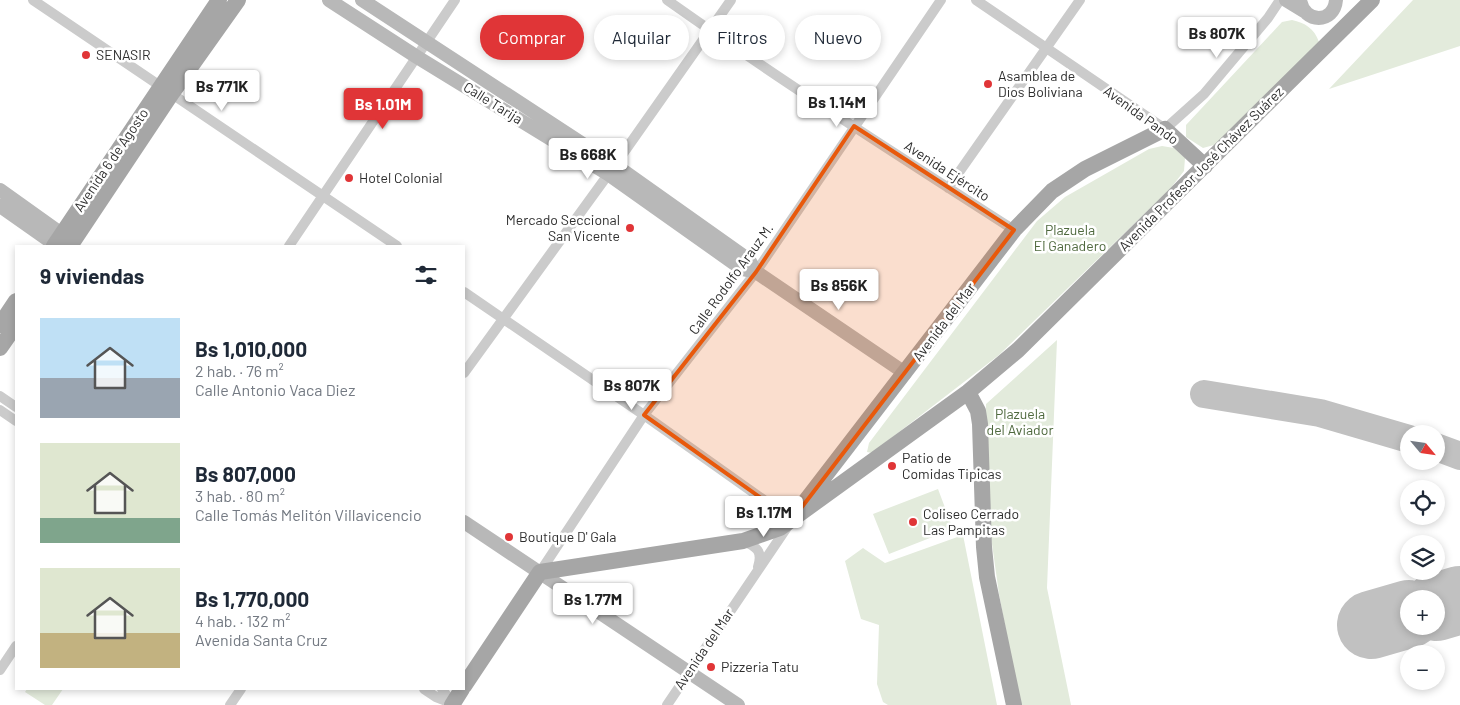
<!DOCTYPE html>
<html lang="es">
<head>
<meta charset="utf-8">
<style>
  body { margin:0; font-family:Barlow,sans-serif; background:#f6f6f7; color:#1f2937; height:100vh; display:flex; flex-direction:column; font-size:19px; white-space:nowrap }
  * { box-sizing:border-box; margin:0 }
  p { font-size:16px; color:#747a83 }
  .icon { flex:none; width:28px; height:28px; fill:none; stroke:currentColor; stroke-width:2; stroke-linecap:round; stroke-linejoin:round }
  .map { position:relative; flex:1; overflow:hidden }
  .drawer { position:absolute; left:15px; top:245px; width:450px; height:445px; display:flex; flex-direction:column; background:#fff; border-radius:0px; box-shadow:0 2px 8px #0003 }
  .drawer>* { flex:none }
  .top-card { position:absolute; left:480px; top:15px; width:475px; height:45px; display:flex; gap:10px }
  .needle { width:32px; rotate:119deg }
  .tools { position:absolute; left:1400px; top:425px; display:grid; gap:10px }
  .tools a { display:grid; place-items:center; width:45px; height:45px; border-radius:50%; background:#fff; box-shadow:0 2px 8px #0003; font-size:25px }
  .price { position:absolute; translate:-50% -42px; padding:0 11px; border-radius:5px; background:#fff; color:#222; font-size:16px; line-height:32px; filter:drop-shadow(0 1px 2px #0008) }
  .price::after { content:''; position:absolute; left:50%; top:30px; width:15px; height:11px; margin-left:-8px; background:inherit; clip-path:polygon(0 0,100% 0,50% 100%) }
  .price.current { background:#e03537; color:#fff }
  ul { padding:0; list-style:none }
  li { display:flex; align-items:center; gap:15px; height:125px; padding:0 25px }
  li span { display:grid; place-items:center; flex:none; width:140px; height:100px; border-radius:0px; color:#555 }
  li>.icon { margin-inline-start:auto }
  span .icon { width:60px; height:60px; fill:#fffc; stroke-width:1 }
  li b { font-size:21px }
  h2 { display:flex; justify-content:space-between; align-items:center; height:60px; padding:0 25px; font-size:21px }
  .chip { padding:0 18px; border-radius:22px; background:#fff; box-shadow:0 2px 8px #0003; font-size:18px; line-height:45px }
  .chip.current { background:#e03537; color:#fff }
  .map>svg:first-child { display:block }
  .green { fill:#e3ebdc }
  .lines { fill:none; stroke-linecap:round; stroke-linejoin:round }
  .taxiway { stroke:#c1c1c1; stroke-width:28 }
  .runway { stroke:#c1c1c1; stroke-width:68 }
  .street { stroke:#cbcbcb; stroke-width:10 }
  .secondary { stroke:#b8b8b8; stroke-width:14 }
  .primary { stroke:#a6a6a6; stroke-width:16 }
  .marked { fill:#e8590c; fill-opacity:0.2; stroke:#e8590c; stroke-width:4; stroke-linejoin:round }
  .poi-dot { fill:#e03537; stroke:#fff; stroke-width:2 }
  .labels { text-anchor:middle; stroke-width:5; stroke-linejoin:round; paint-order:stroke }
  .poi-label { font-size:14px; fill:#2e2e2e; stroke:#fff; text-anchor:start }
  .street-label { font-size:14px; fill:#2e2e2e; stroke:#fff }
  .park-label { font-size:14px; fill:#4e683d; stroke:#fff }
</style>
</head>
<body>
<div class="map">
<svg width="1460" height="705" viewBox="0 0 1460 705">
  <rect width="100%" height="100%" fill="#fff"/>
  <path class="green" d="M1413,0h47v46l-131,43z
    M1292,20c13,3 22,8 27,22l-98,101 -18,5 -17,-11v-12l96,-103z
    M1162,146l12,2 11,10 -1,13 -14,18 -171,166 -122,94 -5,4 -5,-1 2,-9 168,-222 28,-24 84,-48z
    M1057,340l-10,248 24,117h-51l-21,-111 -12,-86 -1,-104z
    M938,489l15,40 -64,25 -16,-40z
    M963,535l34,170h-109l-5,-3 -6,-18 2,-59 -18,-6 -16,-58 18,-13 22,15z
    M27,689h36l-11,16h-7l-20,-13z"/>
  <g class="lines">
    <path class="taxiway" d="M1204,394l116,19 89,26
      M1436,447l24,9"/>
    <path class="runway" d="M1436,607l24,-7
      M1371,625l38,-11"/>
    <path class="street" d="M33,0l364,246
      M667,0c113,80 230,155 347,230
      M976,0l189,129 39,-35 64,-76 12,-18
      M948,188l132,-188
      M289,246l166,-246
      M464,292l180,123 148,105 -125,185
      M464,373l151,-208 116,-165
      M0,396l16,11
      M0,410l16,11
      M743,541c14,6 20,10 15,26
      M540,572l104,-157 112,-143 185,-272
      M0,670l16,-24
      M424,689l12,8 20,8
      M442,689l10,14
      M230,705l11,-16"/>
    <path class="secondary" d="M329,0l88,57 191,117 134,95 14,3 149,101
      M362,0l253,165 134,95 7,12
      M1286,0l18,11
      M1300,0c4,24 34,24 36,0
      M0,190l70,50
      M0,206l57,40
      M464,522l274,183"/>
    <path class="primary" d="M54,246l165,-246
      M70,246l102,-153 66,-93
      M0,325l16,-24
      M0,348l16,-23
      M968,392l10,19 2,13 4,123 3,30 27,128
      M801,507l213,-277 38,-39 33,-22 80,-40 40,37
      M464,686l76,-114 203,-31 37,-13 188,-136 50,-42 354,-350
      M452,705l10,-16"/>
  </g>
  <path class="marked" d="M854,126l160,104 -222,290 -148,-105 112,-143z"/>
  <g class="poi-dot">
    <circle cx="86" cy="55" r="5"/>
    <circle cx="988" cy="84" r="5"/>
    <circle cx="349" cy="178" r="5"/>
    <circle cx="630" cy="228" r="5"/>
    <circle cx="892" cy="466" r="5"/>
    <circle cx="913" cy="522" r="5"/>
    <circle cx="509" cy="537" r="5"/>
    <circle cx="711" cy="667" r="5"/>
  </g>
  <g class="labels">
    <g class="poi-label">
      <text x="96" y="60">SENASIR</text>
      <text x="998" y="81">Asamblea de<tspan x="998" dy="16">Dios Boliviana</tspan></text>
      <text x="359" y="183">Hotel Colonial</text>
      <text x="620" y="225" text-anchor="end">Mercado Seccional<tspan x="620" dy="16">San Vicente</tspan></text>
      <text x="902" y="463">Patio de<tspan x="902" dy="16">Comidas Tipicas</tspan></text>
      <text x="923" y="519">Coliseo Cerrado<tspan x="923" dy="16">Las Pampitas</tspan></text>
      <text x="519" y="542">Boutique D' Gala</text>
      <text x="721" y="672">Pizzeria Tatu</text>
    </g>
    <g class="street-label">
      <text transform="translate(493 103) rotate(32)" y="5">Calle Tarija</text>
      <text transform="translate(1141 115) rotate(36)" y="5">Avenida Pando</text>
      <text transform="translate(111 160) rotate(-56)" y="5">Avenida 6 de Agosto</text>
      <text transform="translate(1201 169) rotate(-45)" y="5">Avenida Profesor José Chávez Suárez</text>
      <text transform="translate(947 171) rotate(33)" y="5">Avenida Ejército</text>
      <text transform="translate(731 279) rotate(-54)" y="5">Calle Rodolfo Arauz M.</text>
      <text transform="translate(944 322) rotate(-53)" y="5">Avenida del Mar</text>
      <text transform="translate(704 649) rotate(-56)" y="5">Avenida del Mar</text>
    </g>
    <g class="park-label">
      <text x="1070" y="235">Plazuela<tspan x="1070" dy="16">El Ganadero</tspan></text>
      <text x="1020" y="419">Plazuela<tspan x="1020" dy="16">del Aviador</tspan></text>
    </g>
  </g>
</svg>
<div class="tools">
<a><svg class="needle" viewBox="-14 -14 28 28"><path d="M0-13l5 13h-10z" fill="#e53935"/><path d="M0 13l5-13h-10z" fill="#747a83"/></svg></a>
<a><svg class="icon" aria-label="locate" viewBox="0 0 24 24"><circle cx="12" cy="12" r="6"/><path d="M12 2v4M12 18v4M2 12h4M18 12h4"/></svg></a>
<a><svg class="icon" aria-label="layers" viewBox="0 0 24 24"><path d="M12 4l9 5-9 5-9-5zM3 14l9 5 9-5"/></svg></a>
<a>+</a>
<a>−</a>
</div>
<b class="price" style="left:1217px;top:59px">Bs 807K</b>
<b class="price" style="left:222px;top:112px">Bs 771K</b>
<b class="price" style="left:837px;top:128px">Bs 1.14M</b>
<b class="price current" style="left:383px;top:130px">Bs 1.01M</b>
<b class="price" style="left:588px;top:180px">Bs 668K</b>
<b class="price" style="left:839px;top:311px">Bs 856K</b>
<b class="price" style="left:632px;top:411px">Bs 807K</b>
<b class="price" style="left:764px;top:538px">Bs 1.17M</b>
<b class="price" style="left:593px;top:625px">Bs 1.77M</b>
<div class="top-card">
<a class="chip current">Comprar</a>
<a class="chip">Alquilar</a>
<a class="chip">Filtros</a>
<a class="chip">Nuevo</a>
</div>
<section class="drawer">
<h2>9 viviendas<svg class="icon" aria-label="filters" viewBox="0 0 24 24"><path d="M4 7h16M4 17h16"/><circle cx="9" cy="7" r="2"/><circle cx="15" cy="17" r="2"/></svg></h2>
<ul>
<li><span style="background:linear-gradient(#bfe0f5 60%,#9aa5b1 0)"><svg class="icon" aria-label="home" viewBox="0 0 24 24"><path d="M3 11l9-7 9 7M6 9v11h12V9"/></svg></span><div><b>Bs 1,010,000</b><p>2 hab. · 76 m²</p><p>Calle Antonio Vaca Diez</p></div></li>
<li><span style="background:linear-gradient(#dfe7d0 75%,#7fa58c 0)"><svg class="icon" aria-label="home" viewBox="0 0 24 24"><path d="M3 11l9-7 9 7M6 9v11h12V9"/></svg></span><div><b>Bs 807,000</b><p>3 hab. · 80 m²</p><p>Calle Tomás Melitón Villavicencio</p></div></li>
<li><span style="background:linear-gradient(#dfe7d0 65%,#c2b280 0)"><svg class="icon" aria-label="home" viewBox="0 0 24 24"><path d="M3 11l9-7 9 7M6 9v11h12V9"/></svg></span><div><b>Bs 1,770,000</b><p>4 hab. · 132 m²</p><p>Avenida Santa Cruz</p></div></li>
</ul>
</section>
</div>
</body>
</html>
